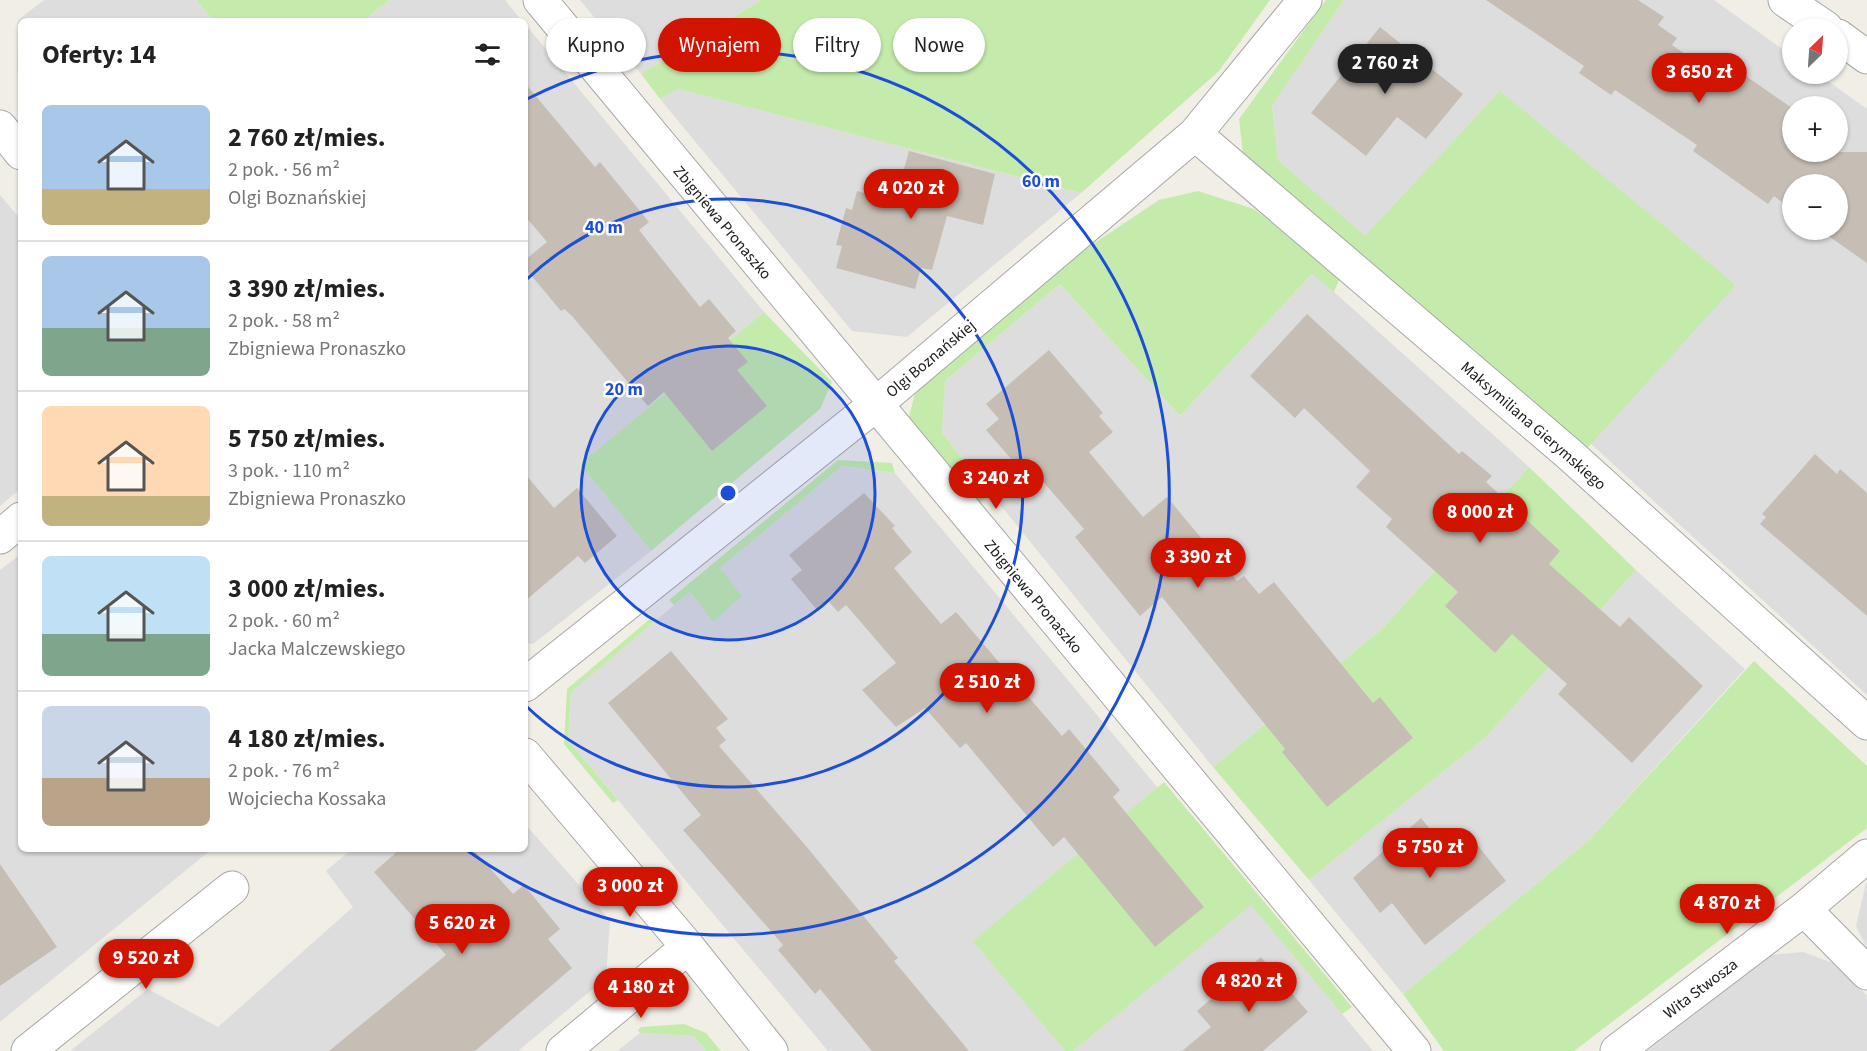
<!DOCTYPE html>
<html lang="pl">
<head>
<meta charset="utf-8">
<style>
  body { margin:0; font-family:"Source Sans 3",sans-serif; background:#f6f6f6; color:#222; height:100vh; display:flex; flex-direction:column; font-size:22px; white-space:nowrap }
  * { box-sizing:border-box; margin:0 }
  p { font-size:20px; color:#767676 }
  .icon { flex:none; width:33px; height:33px; fill:none; stroke:currentColor; stroke-width:2; stroke-linecap:round; stroke-linejoin:round }
  .map { position:relative; flex:1; overflow:hidden }
  .panel { position:absolute; left:18px; top:18px; width:510px; height:834px; display:flex; flex-direction:column; background:#fff; border-radius:9px; box-shadow:0 2px 4px #0004 }
  .panel>* { flex:none }
  .hud { position:absolute; left:546px; top:18px; width:570px; height:54px; display:flex; gap:12px }
  .needle { width:39px; rotate:25deg }
  .buttons { position:absolute; left:1782px; top:18px; display:grid; gap:12px }
  .buttons a { display:grid; place-items:center; width:66px; height:66px; border-radius:50%; background:#fff; box-shadow:0 2px 4px #0004; font-size:30px }
  .price { position:absolute; translate:-50% -51px; padding:0 14px; border-radius:21px; background:#d01400; color:#fff; font-size:20px; line-height:39px; filter:drop-shadow(0 2px 3px #0008) }
  .price::after { content:''; position:absolute; left:50%; top:36px; width:18px; height:14px; margin-left:-9px; background:inherit; clip-path:polygon(0 0,100% 0,50% 100%) }
  .price.active { background:#222; color:#fff }
  ul { padding:0; list-style:none }
  li { display:flex; align-items:center; gap:18px; height:150px; padding:0 24px }
  li+li { border-top:2px solid #e0e0e0 }
  li span { display:grid; place-items:center; flex:none; width:168px; height:120px; border-radius:9px; color:#555 }
  li>.icon { margin-inline-start:auto }
  span .icon { width:72px; height:72px; fill:#fffc; stroke-width:1 }
  li b { font-size:26px }
  h2 { display:flex; justify-content:space-between; align-items:center; height:72px; padding:0 24px; font-size:26px }
  .tag { padding:0 21px; border-radius:27px; background:#fff; box-shadow:0 2px 4px #0004; font-size:21px; line-height:54px }
  .tag.active { background:#d01400; color:#fff }
  .map>svg:first-child { display:block }
  .residential { fill:#dedddd; fill-rule:evenodd }
  .grass { fill:#c5ebac }
  .building { fill:#c6beb5 }
  .lines { fill:none; stroke-linecap:round; stroke-linejoin:round }
  .minor-casing { stroke:#a7a7a7; stroke-width:35 }
  .minor { stroke:#fff; stroke-width:33 }
  .ring { fill:none; stroke:#1d4ed8; stroke-width:3 }
  .labels { text-anchor:middle; stroke-width:5; stroke-linejoin:round; paint-order:stroke }
  .street-label { font-size:16px; fill:#202020; stroke:#fff }
  .centre { fill:#1d4ed8; stroke:#fff; stroke-width:3 }
  .ring-label { font-size:18px; text-anchor:middle; font-weight:bold; fill:#1d4ed8; stroke:#fff; stroke-width:5; stroke-linejoin:round; paint-order:stroke }
</style>
</head>
<body>
<div class="map">
<svg width="1867" height="1051" viewBox="0 0 1867 1051">
  <rect width="100%" height="100%" fill="#f1eee6"/>
  <path class="residential" d="M44,0h152l18,21h-193v56l-4,-5 1,-52z
    M389,0h116l17,21h-159z
    M580,0h181l-120,74z
    M1344,0h370l78,56v18h26l49,35v586l-277,-252 146,-159 -371,-47 -87,-77 -6,-56zM1792,106h46v46h-46zM1792,184h46v46h-46z
    M525,24l239,288 -184,152 71,87 -118,93 -8,-1z
    M678,89l403,104 -174,144 -55,-6 -192,-232z
    M0,195l21,25v268l-21,18z
    M1313,273l216,194 -147,162 -169,138 -271,-334 3,-52 115,-97 120,132z
    M842,466l53,7 263,315 -184,153 91,110h-237l-260,-311 3,-49 119,-99 23,30 7,-54z
    M21,554v295h191l-212,173v-452z
    M1636,570l109,99 -157,172 -185,153 -94,-114 177,-143z
    M525,824l85,96 -4,58 -88,73h-448l78,-62 70,38 135,-120 -27,-36 26,-22h173z
    M1866,883h1v65l-11,-22z
    M1251,904l122,147h-300z
    M1803,952l35,13 29,31v55h-220l124,-96z
    M640,1033l54,3 12,15h-89z"/>
  <path class="grass" d="M196,0h193l-26,21h-149z
    M761,0h509l-51,71 -138,122 -403,-104 -18,10 -19,-25z
    M1326,0h18l-72,105 6,55 87,76 135,-145 236,194 -153,168 -339,-290 -5,-44z
    M1198,191l56,18 86,68 -6,15 -22,-18 -132,142 -120,-132 -115,97 -3,52 49,61 -11,8 -71,-85 6,-24 163,-139 81,-54z
    M764,312l68,70 -12,27 -169,142 -71,-87z
    M838,460l54,3 3,10 -53,-7 -122,102 22,28 -29,26 -23,-30 -16,13 -5,-5z
    M1529,467l107,103 -150,167 -177,143 -96,-113 169,-138z
    M651,618l3,4 -83,70 -3,48 50,60 -5,3 -49,-59 3,-55z
    M1754,661l113,105v62l-293,223h-130l-41,-57 185,-153z
    M1164,782l188,225 -10,7 -91,-109 -178,146h-8l-92,-110z
    M684,1024l22,9 15,18h-15l-12,-15 -54,-3 -2,-3 3,-3z"/>
  <path class="building" d="M1486,0h152l26,17 -6,8 19,13 -5,7 64,44 10,-13 46,32v44h75v111l-47,-33h18v-46h-46v26l-18,-14 -6,8 -75,-53 4,-6 -82,-55 -4,5 -32,-22 5,-7z
    M1380,27l83,67 -37,45 -29,-22 -31,39 -55,-43z
    M525,83l70,84 5,-5 49,60 -10,8 61,77 9,-8 27,32 -8,7 20,24 -11,8 30,36 -55,45 -48,-59 -16,14 -76,-90 -8,-7 -3,2 -36,-43v-8l22,-18 -22,-26z
    M909,151l86,23 -12,51 -36,-9 -15,54 -11,-2 -6,21 -79,-21 6,-22 -6,-1 10,-37 6,2 5,-19 38,11z
    M1307,314l152,140 3,-3 30,25 -6,6 74,69 -11,13 71,63 9,-10 74,69 -71,77 -74,-69 9,-10 -55,-50 -17,19 -50,-47 13,-14 -72,-65 6,-8 -36,-32 14,-16 -66,-63 -9,10 -45,-42z
    M1049,350l54,63 -4,3 14,16 -24,20 54,65 24,-20 70,84 7,-5 15,18 15,-12 99,121 7,-6 33,41 -86,69 -45,-55 3,-3 -123,-152 -22,19 -65,-79 9,-8 -51,-59 -7,6 -40,-46 13,-11 -13,-15z
    M1815,454l22,20 3,-5 27,24v123l-107,-92 6,-7 -4,-3z
    M525,474l29,34 23,-20 40,48 -32,27 -7,-7 -53,45z
    M864,493l31,33 -3,2 20,24 -18,16 47,56 15,-12 106,124 7,-7 51,61 -7,7 91,110 -49,40 -91,-110 -11,10 -87,-104 -6,5 -35,-40 -29,19 -34,-37 34,-27 -50,-58 -8,7 -9,-10 -11,9 -27,-32 11,-9 -13,-15z
    M671,651l57,68 -12,9 10,12 -7,6 87,100 92,112 -4,3 75,90h-97l-52,-62 -5,5 -37,-44 5,-5 -100,-115 18,-15 -93,-112z
    M1421,818l22,27 21,-17 42,53 -81,64 -33,-42 -12,10 -27,-35z
    M400,849h73l40,45 11,-9 36,44 -12,10 24,29 -97,83h-146l117,-96 -72,-83z
    M0,864l57,83 -57,39z
    M1261,957l47,55 -45,39h-81l29,-24 -14,-16z"/>
  <g class="lines">
    <defs>
      <path id="minor" d="M540,0l874,1051
        M1785,0l41,28
        M1838,36l29,21
        M0,127l21,26
        M1195,134l374,320 298,269
        M0,537l21,-18
        M525,685l350,-280 320,-271 110,-134
        M525,755l163,192 83,104
        M1804,909l63,64
        M28,1051l204,-163
        M563,1051l125,-104
        M1617,1051l187,-142 63,-53"/>
    </defs>
    <use href="#minor" class="minor-casing"/>
    <use href="#minor" class="minor"/>
  </g>
  <circle cx="728" cy="493" r="147" fill="#1d4ed8" fill-opacity=".12"/>
  <g class="ring">
    <circle cx="728" cy="493" r="147"/>
    <path d="M526 280A294 294 0 1 1 526 706"/>
    <path d="M527 99A442 442 0 1 1 468 851"/>
  </g>
  <g class="labels">
    <g class="street-label">
      <text transform="translate(723 222) rotate(50)" y="6">Zbigniewa Pronaszko</text>
      <text transform="translate(930 358) rotate(-40)" y="6">Olgi Boznańskiej</text>
      <text transform="translate(1534 425) rotate(41)" y="6">Maksymiliana Gierymskiego</text>
      <text transform="translate(1034 596) rotate(50)" y="6">Zbigniewa Pronaszko</text>
      <text transform="translate(1700 988) rotate(-37)" y="6">Wita Stwosza</text>
    </g>
  </g>
  <circle cx="728" cy="493" r="9" class="centre"/>
  <g class="ring-label">
    <text x="1041" y="187">60 m</text>
    <text x="604" y="233">40 m</text>
    <text x="624" y="395">20 m</text>
  </g>
</svg>
<div class="buttons">
<a><svg class="needle" viewBox="-14 -14 28 28"><path d="M0-13l5 13h-10z" fill="#e53935"/><path d="M0 13l5-13h-10z" fill="#767676"/></svg></a>
<a>+</a>
<a>−</a>
</div>
<b class="price active" style="left:1385px;top:95px">2 760 zł</b>
<b class="price" style="left:1699px;top:104px">3 650 zł</b>
<b class="price" style="left:911px;top:220px">4 020 zł</b>
<b class="price" style="left:996px;top:510px">3 240 zł</b>
<b class="price" style="left:1480px;top:544px">8 000 zł</b>
<b class="price" style="left:1198px;top:589px">3 390 zł</b>
<b class="price" style="left:987px;top:714px">2 510 zł</b>
<b class="price" style="left:1430px;top:879px">5 750 zł</b>
<b class="price" style="left:630px;top:918px">3 000 zł</b>
<b class="price" style="left:1727px;top:935px">4 870 zł</b>
<b class="price" style="left:462px;top:955px">5 620 zł</b>
<b class="price" style="left:146px;top:990px">9 520 zł</b>
<b class="price" style="left:1249px;top:1013px">4 820 zł</b>
<b class="price" style="left:641px;top:1019px">4 180 zł</b>
<div class="hud">
<a class="tag">Kupno</a>
<a class="tag active">Wynajem</a>
<a class="tag">Filtry</a>
<a class="tag">Nowe</a>
</div>
<section class="panel">
<h2>Oferty: 14<svg class="icon" aria-label="filters" viewBox="0 0 24 24"><path d="M4 7h16M4 17h16"/><circle cx="9" cy="7" r="2"/><circle cx="15" cy="17" r="2"/></svg></h2>
<ul>
<li><span style="background:linear-gradient(#a9c7e8 70%,#c2b280 0)"><svg class="icon" aria-label="home" viewBox="0 0 24 24"><path d="M3 11l9-7 9 7M6 9v11h12V9"/></svg></span><div><b>2 760 zł/mies.</b><p>2 pok. · 56 m²</p><p>Olgi Boznańskiej</p></div></li>
<li><span style="background:linear-gradient(#a9c7e8 60%,#7fa58c 0)"><svg class="icon" aria-label="home" viewBox="0 0 24 24"><path d="M3 11l9-7 9 7M6 9v11h12V9"/></svg></span><div><b>3 390 zł/mies.</b><p>2 pok. · 58 m²</p><p>Zbigniewa Pronaszko</p></div></li>
<li><span style="background:linear-gradient(#ffd9b3 75%,#c2b280 0)"><svg class="icon" aria-label="home" viewBox="0 0 24 24"><path d="M3 11l9-7 9 7M6 9v11h12V9"/></svg></span><div><b>5 750 zł/mies.</b><p>3 pok. · 110 m²</p><p>Zbigniewa Pronaszko</p></div></li>
<li><span style="background:linear-gradient(#bfe0f5 65%,#7fa58c 0)"><svg class="icon" aria-label="home" viewBox="0 0 24 24"><path d="M3 11l9-7 9 7M6 9v11h12V9"/></svg></span><div><b>3 000 zł/mies.</b><p>2 pok. · 60 m²</p><p>Jacka Malczewskiego</p></div></li>
<li><span style="background:linear-gradient(#c9d6e8 60%,#b9a48a 0)"><svg class="icon" aria-label="home" viewBox="0 0 24 24"><path d="M3 11l9-7 9 7M6 9v11h12V9"/></svg></span><div><b>4 180 zł/mies.</b><p>2 pok. · 76 m²</p><p>Wojciecha Kossaka</p></div></li>
</ul>
</section>
</div>
</body>
</html>
